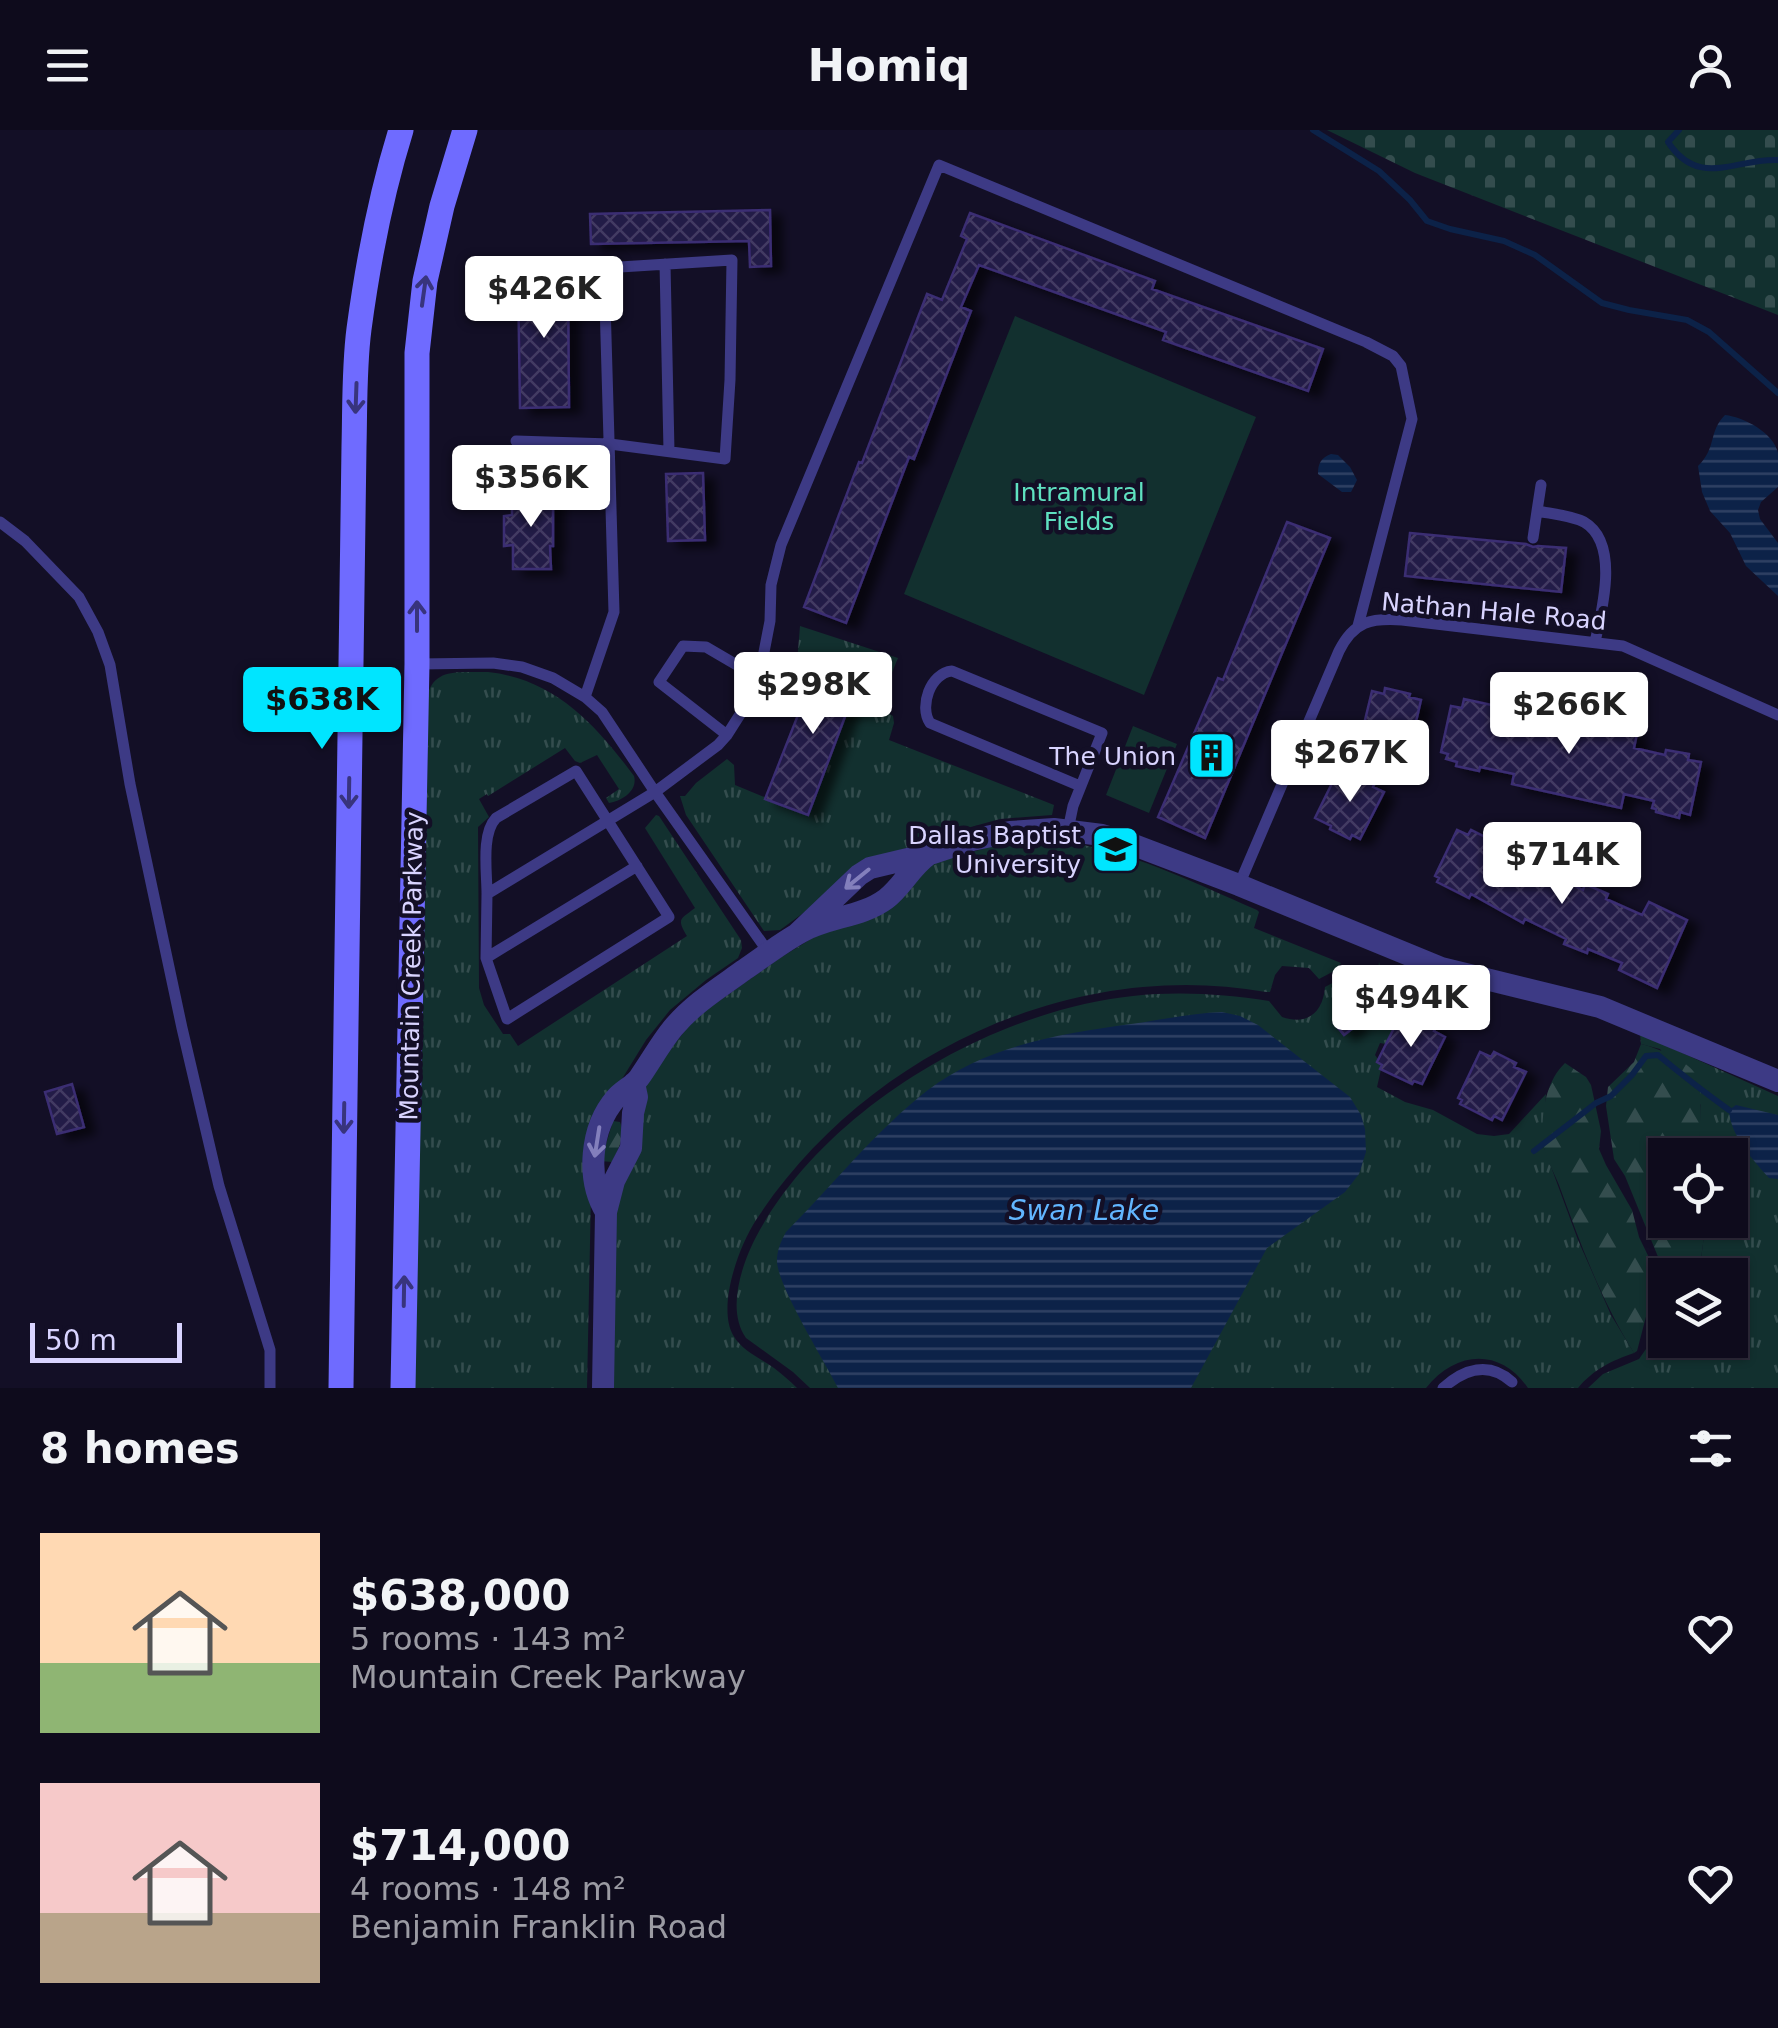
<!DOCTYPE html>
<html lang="en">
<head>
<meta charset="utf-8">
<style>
  body { margin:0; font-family:"DejaVu Sans",sans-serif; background:#1c1929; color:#f1f3f6; height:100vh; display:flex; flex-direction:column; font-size:38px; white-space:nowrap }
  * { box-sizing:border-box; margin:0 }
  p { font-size:32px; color:#9b9ba3 }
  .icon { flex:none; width:55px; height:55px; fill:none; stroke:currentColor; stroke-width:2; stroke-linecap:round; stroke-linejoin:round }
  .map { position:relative; height:1258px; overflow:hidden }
  .details { display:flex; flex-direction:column; background:#0e0b1c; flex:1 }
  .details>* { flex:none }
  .tools { position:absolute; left:1648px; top:1008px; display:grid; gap:20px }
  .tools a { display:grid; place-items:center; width:100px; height:100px; border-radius:0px; background:#0e0b1c; box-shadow:0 2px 8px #0004,0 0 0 2px #2e2b3b; font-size:50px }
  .scale { position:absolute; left:30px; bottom:25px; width:152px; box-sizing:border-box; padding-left:10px; border:5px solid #d9d4ff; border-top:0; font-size:28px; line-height:35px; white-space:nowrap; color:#d9d4ff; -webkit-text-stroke:8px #130f26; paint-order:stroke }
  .price { position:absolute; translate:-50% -85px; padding:0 22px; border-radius:10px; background:#fff; color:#222; font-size:32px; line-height:65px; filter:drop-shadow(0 2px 5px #0008) }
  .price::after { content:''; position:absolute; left:50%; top:60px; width:30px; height:22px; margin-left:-15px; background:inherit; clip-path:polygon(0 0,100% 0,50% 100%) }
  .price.current { background:#00e5ff; color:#111 }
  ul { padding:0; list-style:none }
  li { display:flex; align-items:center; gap:30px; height:250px; padding:0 40px }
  li span { display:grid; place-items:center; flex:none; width:280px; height:200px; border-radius:0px; color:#555 }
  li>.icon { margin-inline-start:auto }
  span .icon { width:120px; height:120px; fill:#fffc; stroke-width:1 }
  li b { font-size:42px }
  h2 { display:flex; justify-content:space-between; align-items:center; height:120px; padding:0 40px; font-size:42px }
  header { display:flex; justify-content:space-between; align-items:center; height:130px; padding:0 40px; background:#0e0b1c; font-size:45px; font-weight:800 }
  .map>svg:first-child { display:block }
  .grass { fill:url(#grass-tufts) }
  .forest { fill:url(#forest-firs) }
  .cemetery { fill:url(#cemetery-stones) }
  .green { fill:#12302f }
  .water { fill:url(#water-rules) }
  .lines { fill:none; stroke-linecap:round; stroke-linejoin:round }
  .stream { stroke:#0c2248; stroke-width:6 }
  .building { fill:url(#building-cross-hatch); stroke:#3b2d73; stroke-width:2.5; filter:url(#shadow) }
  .service { stroke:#3d3a85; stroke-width:11 }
  .minor { stroke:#3d3a85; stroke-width:22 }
  .secondary { stroke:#6f6bff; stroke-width:25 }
  .oneway { stroke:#38347d }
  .oneway2 { stroke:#837fbc }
  .labels { text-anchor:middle; stroke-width:9; stroke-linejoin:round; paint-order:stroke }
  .park-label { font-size:25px; fill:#5fe0c0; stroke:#130f26 }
  .street-label { font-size:25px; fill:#d9d4ff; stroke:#130f26 }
  .poi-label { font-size:25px; fill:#d9d4ff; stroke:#130f26; text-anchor:end }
  .water-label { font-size:28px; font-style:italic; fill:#62b6ff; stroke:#130f26 }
</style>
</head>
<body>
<header><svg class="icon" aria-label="menu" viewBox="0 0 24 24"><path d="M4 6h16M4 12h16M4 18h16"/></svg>Homiq<svg class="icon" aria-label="person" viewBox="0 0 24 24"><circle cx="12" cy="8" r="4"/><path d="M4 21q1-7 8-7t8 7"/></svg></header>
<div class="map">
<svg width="1778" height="1258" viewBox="0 0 1778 1258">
  <defs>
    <pattern id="grass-tufts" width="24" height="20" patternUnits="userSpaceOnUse" patternTransform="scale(2.5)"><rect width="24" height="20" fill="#12302f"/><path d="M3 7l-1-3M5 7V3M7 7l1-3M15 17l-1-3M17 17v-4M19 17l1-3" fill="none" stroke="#344d4e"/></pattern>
    <pattern id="forest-firs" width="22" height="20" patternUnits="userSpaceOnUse" patternTransform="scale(2.5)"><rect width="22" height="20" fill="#12302f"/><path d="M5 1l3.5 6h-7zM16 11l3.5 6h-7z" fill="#344d4e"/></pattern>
    <pattern id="cemetery-stones" width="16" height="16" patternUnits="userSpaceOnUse" patternTransform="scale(2.5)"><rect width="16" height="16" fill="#12302f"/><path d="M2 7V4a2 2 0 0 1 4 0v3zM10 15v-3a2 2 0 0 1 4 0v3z" fill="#344d4e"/></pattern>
    <pattern id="water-rules" width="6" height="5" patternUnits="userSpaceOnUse" patternTransform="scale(2.5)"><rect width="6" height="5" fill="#0c2248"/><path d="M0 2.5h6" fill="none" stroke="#2f4163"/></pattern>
    <pattern id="building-cross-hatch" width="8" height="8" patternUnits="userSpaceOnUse" patternTransform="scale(2.5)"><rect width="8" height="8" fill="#241b47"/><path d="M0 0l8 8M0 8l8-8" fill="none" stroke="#433b63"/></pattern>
    <filter id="shadow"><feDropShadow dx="11" dy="6" stdDeviation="5" flood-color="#0009"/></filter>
  </defs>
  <rect width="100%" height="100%" fill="#130f26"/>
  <path class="grass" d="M800,496l98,32 -20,48 15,10 1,7 -5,17 165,65 -2,10 -52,4 -51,14 -69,24 -100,73 -16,1 -78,-116 -6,-19h5l11,-13 31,-24 7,6 1,20 73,30 53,-140 -64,-12z
    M488,542c67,7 108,53 146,104 4,15 -12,25 -25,27l-3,-5 13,-9 -22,-34 -17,8 -5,-2 -10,-13 -77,48 -1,-2 -8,5 10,18 -11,10 1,161 5,17 19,29h7l8,12 169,-110c-11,-18 -6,-17 8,-28l-50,-80 11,-13 3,1 82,124 1,8 -4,10 -32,22 -36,30 -24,30 -42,68 -13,86 -4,194h-175v-269l15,-320 1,-105c7,-28 37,-21 60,-22z
    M1057,711c71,8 135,41 200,69l2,2 -5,16 87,35 -5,7 -17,9 -10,-11 -27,-2 -7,9 -5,17h-4c-196,-35 -403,64 -510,228 -17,26 -39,86 -23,115 9,16 27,23 41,33 8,6 16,13 23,20h-185l3,-180 30,-122 13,-21 30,-38 17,-16 75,-53 155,-95 61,-18z
    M1379,832l6,19 13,-1 6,18 11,6 -2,3 -5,-2 -5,13 -8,-4 -5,12 4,2 -8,16 -6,-1 -5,12 7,10 -5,22 28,15 28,8 44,24 17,2 15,-2 37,-40 -3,51 35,95 33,75 23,38c-23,8 -40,16 -56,35h-50c-27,-40 -72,-38 -102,0h-616l-17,-16 -47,-34c-20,-28 -4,-74 10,-101 68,-128 235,-226 377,-241 46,-5 90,-2 136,5l13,16c26,9 41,-5 43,-30l13,-7 11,-14 28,10z
    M1640,904l138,62v292h-190l15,-14 36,-15 26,-37v18h65v-65h-31l7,-55h24v-65h-32l3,-50 -41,-56 -19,-5z"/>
  <path class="forest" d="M1641,914c16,4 47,16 55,31 8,15 4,62 2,80h-33v65l41,1 -7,53 -34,1v47l-11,15 9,-68 -38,-93 -11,-17 -8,-53 2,-19 26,-25z
    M1565,933l21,14 5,8 10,46 -2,18 7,16 26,45 7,27 16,33 -2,20 -16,61 -3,2c-34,-55 -53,-108 -75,-168 -5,-13 -15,-29 -16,-43 -2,-27 2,-60 22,-79z
    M613,991l7,1c6,15 -2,27 -8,40l-11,-1z"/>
  <path class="cemetery" d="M1327,0h451v185l-363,-142z"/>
  <path class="green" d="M1015,186l241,101 -112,278 -240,-101z
    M1133,596l44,18 -28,69 -43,-18z"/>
  <path class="water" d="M1725,285c19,2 49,18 53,38 0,10 0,24 0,34l-17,15 -3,8 2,9 18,24v53l-32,-30 -16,-33 -20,-22 -8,-19 -4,-26c19,-18 10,-34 27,-51z
    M1331,324l7,1 12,12 7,13 -6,12h-9l-24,-18c0,-11 3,-16 13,-20z
    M1222,882l18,4 18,9 92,72 11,18 4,14 1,23 -7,22 -14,18 -78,56 -76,140h-353c-13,-26 -61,-103 -61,-127 0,-11 4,-20 9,-29 47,-47 89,-101 142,-142 59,-45 132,-56 203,-66 30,-4 61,-11 91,-12z
    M1736,975l42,10v64l-9,-1c-16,-18 -39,-43 -40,-68z"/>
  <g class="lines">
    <path class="stream" d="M1313,0l66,41 31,29 17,21 23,8 54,12 31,14 67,48 27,7 58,10 22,12 69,61
      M1679,0l-11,12c31,47 67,16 110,18
      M1534,1021l62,-48 15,-7 21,-21 14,-19 12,-1c23,19 46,37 71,55"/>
  </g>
  <path class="building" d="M770,80l1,56 -21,1 -1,-26 -158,3 -1,-30z
    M970,83l185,68 -3,8 171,60 -15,42 -145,-51 3,-8 -187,-67 -18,42 10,4 -57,148 -5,-2 -63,166 -42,-16 55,-145 3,1 65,-169 15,6 25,-61 -6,-3z
    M518,145h50l1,132 -49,1z
    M703,343l2,67 -37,1 -2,-67z
    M553,361v55h-3l1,23h-38v-24l-9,1v-30l8,-1v-23z
    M1287,392l43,16 -125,300 -47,-21 60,-139 5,2z
    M1410,403l116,11 7,3 5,-1 28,2 -5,44 -156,-16z
    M820,529l41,15 -53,141 -43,-16z
    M1385,558l25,6 -1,3 12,3 -12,52 -9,-2v4l-35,-8 2,-4 -7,-1 12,-50 12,3z
    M1464,569l64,14v-4l109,25 -3,14 31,7 1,-5 23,4 -1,6 13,2 -11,53 -10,-3 -1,6 -23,-6v-3l-4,-1 2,-7 -30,-7 -3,14 -109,-24 2,-10 -34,-7 -1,4 -23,-5 1,-4 -11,-3 2,-5 -7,-2 10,-46 11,2z
    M1338,641l12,6 2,-5 23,11 -2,4 11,5 -24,47 -8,-4 -2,4 -20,-10 1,-3 -16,-8z
    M1457,700l11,5 3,-5 22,11 -1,3 31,16 2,-4 21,11 -2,3 39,20 2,-6 23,10 -2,5 36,16 7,-13 38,18 -30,68 -38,-18 3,-7 -34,-14 -1,4 -23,-9 2,-5 -41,-20 -2,4 -52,-29 -2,4 -32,-16 2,-4 -4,-2z
    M1347,882l10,13 -13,10 -10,-12z
    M1400,886l11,7 2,-6 23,11 -2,3 11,6 -23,47 -8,-3 -2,3 -32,-15 2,-4 -5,-3z
    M1480,922l11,5 3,-5 22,11 -2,4 12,5 -24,48 -8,-4 -2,4 -32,-16 2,-4 -4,-2z
    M72,954l12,43 -27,7 -12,-42z"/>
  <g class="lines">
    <path class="service" d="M665,134l4,187
      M516,311l94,3 115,15 5,-79 2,-120 -128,8 10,344 -29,85
      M1541,355l-4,26c16,3 33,4 47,11 36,21 18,88 11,120
      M0,392l25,19 54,56 19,35 12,33 20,119 52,244 37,158 51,164v38
      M1533,408l4,-27
      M418,534l75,-1 29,4 31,11 32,19 17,15 53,80 114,161
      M727,605l-68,-53 24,-36 23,1 53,31
      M1068,700l5,-24 29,-73 -150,-62c-22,2 -33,36 -22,52l150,63
      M1239,755l100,-234c15,-30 32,-33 63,-31l221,26 155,69
      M487,764c0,-22 -6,-60 9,-76l80,-47 93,146 -162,102 -21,-61 1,-64 168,-102 63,-47 9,-10 19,-30 13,-27 11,-57 1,-36 10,-40 158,-380 427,177 27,14 8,10 11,53 -54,207
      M486,828l151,-92
      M1443,1258c21,-19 46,-27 69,-6"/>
    <path class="minor" d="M797,804l62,-59 11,-7 63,-15 39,-13 38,-8 44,-3 48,6 24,7 113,43 202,83 159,39 178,74
      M606,1082c-20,-33 -16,-84 10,-114 7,-8 17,-12 23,-20 12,-17 21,-34 34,-50 20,-24 46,-40 71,-58 19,-13 37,-27 57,-38 26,-15 61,-15 85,-33 16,-12 25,-32 42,-44
      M603,1258l3,-176 8,-31 17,-33 2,-35 4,-16 -3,-14"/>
    <path class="secondary" d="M341,1258l13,-942c1,-39 0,-79 5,-117 9,-67 22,-135 42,-199
      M403,1258l14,-724v-311l8,-72 17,-75 23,-76"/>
  </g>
  <defs><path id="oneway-shaft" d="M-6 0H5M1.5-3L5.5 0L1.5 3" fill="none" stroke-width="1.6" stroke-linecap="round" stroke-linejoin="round" transform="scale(2.5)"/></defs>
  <g class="oneway">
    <use href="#oneway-shaft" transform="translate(424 161) rotate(-82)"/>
    <use href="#oneway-shaft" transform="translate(356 268) rotate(92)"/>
    <use href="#oneway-shaft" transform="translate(417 486) rotate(-90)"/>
    <use href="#oneway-shaft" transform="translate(349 663) rotate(91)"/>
    <use href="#oneway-shaft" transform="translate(344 988) rotate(91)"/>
    <use href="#oneway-shaft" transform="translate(404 1161) rotate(-89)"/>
  </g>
  <g class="oneway2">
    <use href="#oneway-shaft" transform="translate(857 749) rotate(141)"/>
    <use href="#oneway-shaft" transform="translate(597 1012) rotate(99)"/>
  </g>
  <defs>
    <symbol id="building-square" viewBox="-11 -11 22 22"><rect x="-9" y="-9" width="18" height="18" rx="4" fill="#00e5ff" stroke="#130f26"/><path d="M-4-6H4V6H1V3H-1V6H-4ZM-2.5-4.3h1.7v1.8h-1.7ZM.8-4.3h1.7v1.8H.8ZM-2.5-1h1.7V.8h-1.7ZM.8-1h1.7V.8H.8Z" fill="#111"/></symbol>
    <symbol id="university-square" viewBox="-11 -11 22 22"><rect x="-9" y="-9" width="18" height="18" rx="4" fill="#00e5ff" stroke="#130f26"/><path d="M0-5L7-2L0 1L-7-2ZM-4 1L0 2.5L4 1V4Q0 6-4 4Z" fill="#111"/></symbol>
  </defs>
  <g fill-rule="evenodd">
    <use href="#building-square" x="1184" y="598" width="55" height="55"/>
    <use href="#university-square" x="1088" y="692" width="55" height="55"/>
  </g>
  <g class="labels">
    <g class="park-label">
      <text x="1079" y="371">Intramural<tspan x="1079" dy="29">Fields</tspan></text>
    </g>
    <g class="street-label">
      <text transform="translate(1494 481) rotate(5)" y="9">Nathan Hale Road</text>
      <text transform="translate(411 836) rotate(-89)" y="9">Mountain Creek Parkway</text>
    </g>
    <g class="poi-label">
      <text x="1176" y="635">The Union</text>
      <text x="1081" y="714">Dallas Baptist<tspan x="1081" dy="29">University</tspan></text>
    </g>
    <g class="water-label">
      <text x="1084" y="1090">Swan Lake</text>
    </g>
  </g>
</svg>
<div class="tools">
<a><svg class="icon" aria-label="locate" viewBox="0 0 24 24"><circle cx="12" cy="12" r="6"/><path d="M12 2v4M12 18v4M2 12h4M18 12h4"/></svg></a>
<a><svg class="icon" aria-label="layers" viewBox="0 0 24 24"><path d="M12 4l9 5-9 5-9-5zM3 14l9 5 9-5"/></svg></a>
</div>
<div class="scale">50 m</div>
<b class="price" style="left:544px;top:211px">$426K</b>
<b class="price" style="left:531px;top:400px">$356K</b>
<b class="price" style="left:813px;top:607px">$298K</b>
<b class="price current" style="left:322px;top:622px">$638K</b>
<b class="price" style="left:1569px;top:627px">$266K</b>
<b class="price" style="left:1350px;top:675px">$267K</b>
<b class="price" style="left:1562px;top:777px">$714K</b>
<b class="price" style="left:1411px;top:920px">$494K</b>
</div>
<section class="details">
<h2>8 homes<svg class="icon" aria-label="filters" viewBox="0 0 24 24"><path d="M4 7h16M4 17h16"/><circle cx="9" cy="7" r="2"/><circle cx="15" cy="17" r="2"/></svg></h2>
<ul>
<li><span style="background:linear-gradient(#ffd9b3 65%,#8fb573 0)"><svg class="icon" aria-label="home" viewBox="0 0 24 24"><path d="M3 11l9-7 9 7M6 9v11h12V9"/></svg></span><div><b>$638,000</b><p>5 rooms · 143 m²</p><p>Mountain Creek Parkway</p></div><svg class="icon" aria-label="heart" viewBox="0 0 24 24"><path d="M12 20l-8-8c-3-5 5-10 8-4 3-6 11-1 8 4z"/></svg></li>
<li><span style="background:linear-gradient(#f6c9c9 65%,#b9a48a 0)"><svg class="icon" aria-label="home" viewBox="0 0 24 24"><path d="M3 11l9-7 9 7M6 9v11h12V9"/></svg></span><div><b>$714,000</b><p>4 rooms · 148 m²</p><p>Benjamin Franklin Road</p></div><svg class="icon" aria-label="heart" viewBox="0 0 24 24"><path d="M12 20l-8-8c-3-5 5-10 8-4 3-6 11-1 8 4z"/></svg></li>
</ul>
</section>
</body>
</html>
